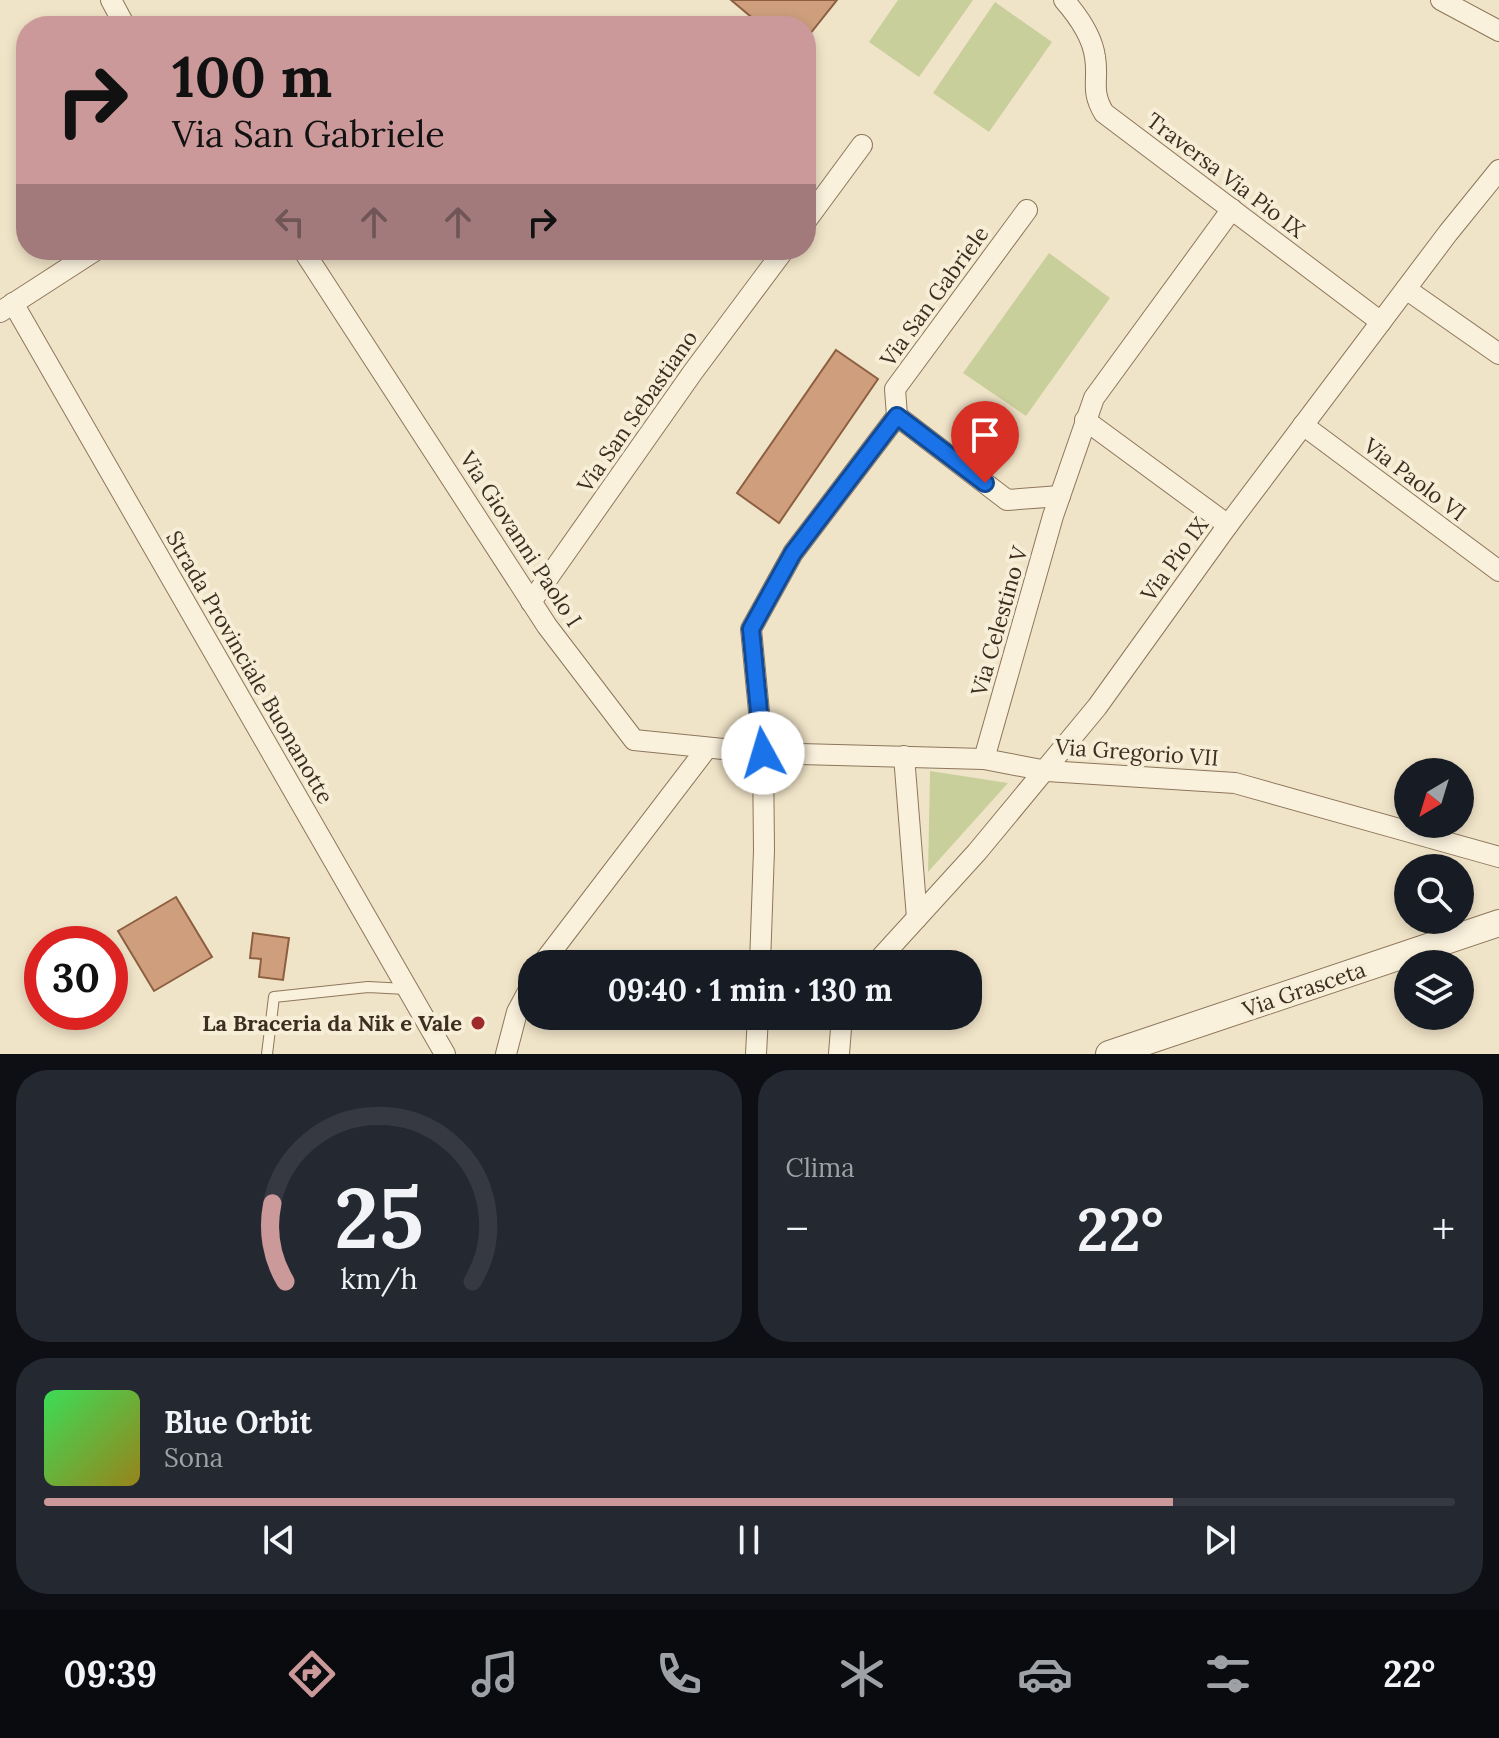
<!DOCTYPE html>
<html lang="it">
<head>
<meta charset="utf-8">
<style>
	body { margin:0; font-family:Lora,serif; background:#242831; color:#f1f3f6; height:100vh; display:flex; flex-direction:column; font-size:30px; white-space:nowrap }
	* { box-sizing:border-box; margin:0 }
	p { font-size:26px; color:#9ea1a6 }
	.icon { flex:none; width:44px; height:44px; fill:none; stroke:currentColor; stroke-width:2; stroke-linecap:round; stroke-linejoin:round }
	.map { position:relative; height:1054px; overflow:hidden }
	.side { display:flex; flex-direction:column; gap:16px; padding:16px; background:#0d0f14; flex:1 }
	.side>* { flex:none }
	.banner { position:absolute; left:16px; top:16px; width:800px; height:244px; border-radius:32px; box-shadow:0 4px 12px #0003; background:#cc999b; color:#111; overflow:hidden }
	.needle { width:52px; rotate:218deg }
	.controls { position:absolute; left:1394px; top:758px; display:grid; gap:16px }
	.controls a { display:grid; place-items:center; width:80px; height:80px; border-radius:50%; background:#171b24; box-shadow:0 4px 12px #0003; font-size:40px }
	.speed { position:absolute; left:24px; top:926px; display:flex; gap:16px; font-size:40px; font-weight:700; text-align:center }
	.speed>* { display:grid; place-content:center; width:104px; height:104px; border-radius:50%; background:#171b24; box-shadow:0 4px 12px #0003; line-height:1 }
	.speed .limit { border:12px solid #d22; background:#fff; color:#111 }
	.pin { position:absolute; display:grid; place-items:center; width:68px; height:68px; color:#fff; margin:-82px -34px; border-radius:50% 50% 50% 0; rotate:-45deg; box-shadow:0 0 8px #0007 }
	.pin .icon { rotate:45deg }
	.me { position:absolute; width:88px; margin:-44px; rotate:354deg; stroke-linejoin:round; filter:drop-shadow(0 0 6px #0008) }
	.turn { display:flex; align-items:center; gap:28px; height:168px; padding:0 24px; font-size:36px }
	.turn .icon { width:104px; height:104px; stroke-width:2.5 }
	.turn b { display:block; font-size:56px; line-height:68px }
	.lanes { display:flex; align-items:center; height:76px; padding:0 24px; background:#0003; justify-content:center; gap:40px; direction:ltr }
	.lanes .off { opacity:.35 }
	.big { font-size:60px; font-weight:700; line-height:1.1 }
	.side .tile { flex:1; display:flex; flex-direction:column; justify-content:center; gap:12px; min-width:0; padding:0 28px; border-radius:32px; background:#242831 }
	.side .dial { align-items:center; gap:0 }
	.dial svg { height:208px; overflow:visible; fill:none; stroke:#363941; stroke-width:7; stroke-linecap:round; text-anchor:middle }
	.dial text { fill:#f1f3f6; stroke:none }
	.song { display:flex; align-items:center; gap:24px }
	.cover { width:96px; height:96px; border-radius:12px; background:linear-gradient(135deg,hsl(130 70% 55%),hsl(50 70% 35%)) }
	.played { height:8px; border-radius:4px; background:linear-gradient(90deg,#cc999b 80%,#363941 80%) }
	.keys { display:flex; justify-content:space-around; direction:ltr }
	.heat { display:flex; justify-content:space-between; align-items:center; font-size:44px; direction:ltr }
	.side .tiles { flex:1; display:grid; gap:16px; grid-template-columns:1fr 1fr }
	.tile:last-child { grid-column:span 2 }
	.trip { position:absolute; left:518px; top:950px; width:464px; height:80px; border-radius:32px; background:#171b24; box-shadow:0 4px 12px #0003; font-weight:700; line-height:80px; text-align:center }
	.tabs { display:flex; height:128px; justify-content:space-around; align-items:center; background:#090b0e; color:#9ea1a6 }
	.tabs .icon { width:56px; height:56px }
	.tabs .selected { color:#cc999b }
	.tabs b { font-size:36px; color:#f1f3f6 }
	.map>svg:first-child { display:block }
	.green { fill:#c9cf9b }
	.building { fill:#cf9f7d; stroke:#8d5f41; stroke-width:2 }
	.lines { fill:none; stroke-linecap:round; stroke-linejoin:round }
	.service-casing { stroke:#8d765c; stroke-width:12 }
	.minor-casing { stroke:#8d765c; stroke-width:22 }
	.tertiary-casing { stroke:#8d765c; stroke-width:28 }
	.service { stroke:#faf1dc; stroke-width:10 }
	.minor { stroke:#faf1dc; stroke-width:20 }
	.tertiary { stroke:#faf1dc; stroke-width:26 }
	.route-casing { stroke:#114b97; stroke-width:20 }
	.route { stroke:#1a73e8; stroke-width:14 }
	.poi-dot { fill:#9e2a2b; stroke:#f7eed8; stroke-width:3 }
	.labels { text-anchor:middle; dominant-baseline:central; stroke-width:8; stroke-linejoin:round; paint-order:stroke }
	.street-label { font-size:22px; fill:#3d2e20; stroke:#f7eed8 }
	.poi-label { font-size:22px; font-weight:bold; fill:#3d2e20; stroke:#f7eed8; text-anchor:end }
</style>
</head>
<body>
<div class="map">
<svg width="1499" height="1054" viewBox="0 0 1499 1054">
	<rect width="100%" height="100%" fill="#f0e4c8"/>
	<g class="green">
		<polygon points="898,0 973,0 919,77 869,42"/>
		<polygon points="995,2 1052,42 989,132 933,93"/>
		<polygon points="1049,253 1110,298 1026,416 963,373"/>
		<polygon points="930,771 1008,783 928,872"/>
	</g>
	<g class="building">
		<polygon points="731,0 837,0 806,39 806,26 762,26"/>
		<polygon points="836,350 878,379 779,523 737,493"/>
		<polygon points="176,897 212,957 154,991 118,931"/>
		<polygon points="253,933 289,938 283,980 259,977 261,959 250,958"/>
	</g>
	<g class="lines">
		<g class="service-casing">
			<polyline id="service" points="267,1054 274,997 368,987 406,989"/>
		</g>
		<g class="minor-casing">
			<g id="minor">
				<polyline points="111,0 125,26"/>
				<path d="M1064,0C1078,16 1092,35 1095,57C1099,80 1090,90 1104,113L1381,322"/>
				<polyline points="1441,0 1499,31"/>
				<polyline points="806,221 862,145"/>
				<polyline points="303,250 547,626 634,740 763,753 984,759 1047,771 1235,783 1499,857"/>
				<polyline points="1406,289 1499,354"/>
				<polyline points="13,303 445,1054"/>
				<polyline points="0,312 96,250"/>
				<polyline points="897,416 1007,500 1060,496"/>
				<polyline points="1085,420 1228,525"/>
				<polyline points="1303,425 1499,571"/>
				<polyline points="531,602 693,372 784,250"/>
				<polyline points="904,756 917,918"/>
				<polyline points="984,759 1053,516 1094,398 1232,209"/>
				<polyline points="542,964 707,748"/>
				<polyline points="760,964 764,850 763,753 751,629 793,553 897,416 895,389 1027,210"/>
				<polyline points="875,964 977,852 1097,707 1228,525 1448,233 1499,170"/>
				<polyline points="506,1054 517,1012 532,984"/>
				<polyline points="756,1054 758,1016"/>
				<polyline points="839,1054 842,1016"/>
			</g>
		</g>
		<g class="tertiary-casing">
			<polyline id="tertiary" points="1109,1054 1499,923"/>
		</g>
		<use href="#service" class="service"/>
		<use href="#minor" class="minor"/>
		<use href="#tertiary" class="tertiary"/>
	</g>
	<g class="lines">
		<g class="route-casing">
			<polyline id="route" points="763,753 751,629 793,553 897,416 985,483"/>
		</g>
		<use href="#route" class="route"/>
	</g>
	<circle class="poi-dot" cx="478" cy="1023" r="8"/>
	<g class="labels">
		<g class="street-label">
			<text transform="translate(1226 175) rotate(37)">Traversa Via Pio IX</text>
			<text transform="translate(934 296) rotate(-54)">Via San Gabriele</text>
			<text transform="translate(637 411) rotate(-55)">Via San Sebastiano</text>
			<text transform="translate(1415 479) rotate(37)">Via Paolo VI</text>
			<text transform="translate(521 539) rotate(57)">Via Giovanni Paolo I</text>
			<text transform="translate(1174 559) rotate(-54)">Via Pio IX</text>
			<text transform="translate(999 621) rotate(-74)">Via Celestino V</text>
			<text transform="translate(250 667) rotate(60)">Strada Provinciale Buonanotte</text>
			<text transform="translate(1137 752) rotate(4)">Via Gregorio VII</text>
			<text transform="translate(1304 989) rotate(-19)">Via Grasceta</text>
		</g>
		<g class="poi-label">
			<text x="462" y="1023">La Braceria da Nik e Vale</text>
		</g>
	</g>
</svg>
<div class="controls">
<a><svg class="needle" viewBox="-14 -14 28 28"><path d="M0-13l5 13h-10z" fill="#e53935"/><path d="M0 13l5-13h-10z" fill="#9ea1a6"/></svg></a>
<a><svg class="icon" aria-label="search" viewBox="0 0 24 24"><circle cx="10" cy="10" r="6"/><path d="M15 15l6 6"/></svg></a>
<a><svg class="icon" aria-label="layers" viewBox="0 0 24 24"><path d="M12 4l9 5-9 5-9-5zM3 14l9 5 9-5"/></svg></a>
</div>
<div class="speed"><div class="limit">30</div></div>
<div class="pin" style="left:985px;top:483px;background:#d93025"><svg class="icon" aria-label="arrive" viewBox="0 0 24 24"><path d="M6 21V4h12l-3 4 3 4H6"/></svg></div>
<svg class="me" style="left:763px;top:753px" viewBox="-20 -20 40 40"><circle r="19" fill="#fff"/><path d="M0-13L10 11 0 6-10 11z" fill="#1a73e8"/></svg>
<div class="trip">09:40 · 1 min · 130 m</div>
<div class="banner">
<div class="turn"><svg class="icon" aria-label="right" viewBox="0 0 24 24"><path d="M7 20v-9h11M14 6l5 5-5 5"/></svg><div><b>100 m</b>Via San Gabriele</div></div>
<div class="lanes"><svg class="icon off" aria-label="left" viewBox="0 0 24 24"><path d="M17 20v-9H6M10 6l-5 5 5 5"/></svg><svg class="icon off" aria-label="ahead" viewBox="0 0 24 24"><path d="M12 20V5M6 11l6-6 6 6"/></svg><svg class="icon off" aria-label="ahead" viewBox="0 0 24 24"><path d="M12 20V5M6 11l6-6 6 6"/></svg><svg class="icon" aria-label="right" viewBox="0 0 24 24"><path d="M7 20v-9h11M14 6l5 5-5 5"/></svg></div>
</div>
</div>
<section class="side">
<div class="tiles">
<div class="tile dial"><svg viewBox="0 0 100 80">
<path d="M14 69A42 42 0 1 1 86 69"/>
<path d="M14 69A42 42 0 0 1 9 39" stroke="#cc999b"/>
<text x="50" y="56" font-size="32" font-weight="700">25</text>
<text x="50" y="72" font-size="11">km/h</text>
</svg></div>
<div class="tile"><p>Clima</p>
<div class="heat"><a>−</a><b class="big">22°</b><a>+</a></div>
</div>
<div class="tile">
<div class="song"><i class="cover"></i><div><b>Blue Orbit</b><p>Sona</p></div></div>
<div class="played"></div>
<div class="keys"><svg class="icon" aria-label="previous" viewBox="0 0 24 24"><path d="M18 5L8 12l10 7zM5 5v14"/></svg><svg class="icon" aria-label="pause" viewBox="0 0 24 24"><path d="M8 5v14M16 5v14"/></svg><svg class="icon" aria-label="next" viewBox="0 0 24 24"><path d="M6 5l10 7-10 7zM19 5v14"/></svg></div>
</div>
</div>
</section>
<nav class="tabs">
<b>09:39</b>
<svg class="icon selected" aria-label="directions" viewBox="0 0 24 24"><path d="M12 3l9 9-9 9-9-9zM9 14v-3h6M13 9l2 2-2 2"/></svg>
<svg class="icon" aria-label="music" viewBox="0 0 24 24"><path d="M9 18V5l10-2v13"/><circle cx="6" cy="18" r="3"/><circle cx="16" cy="16" r="3"/></svg>
<svg class="icon" aria-label="phone" viewBox="0 0 24 24"><path d="M5 4h4l2 5-3 2q2 4 5 5l2-3 5 2v4C11 20 4 13 5 4z"/></svg>
<svg class="icon" aria-label="climate" viewBox="0 0 24 24"><path d="M12 3v18M4 7l16 10M4 17L20 7"/></svg>
<svg class="icon" aria-label="car" viewBox="0 0 24 24"><path d="M5 17H2v-5l4-1 3-4h7l3 4 3 1v5h-3M9 17h6M6 11h13"/><circle cx="7" cy="17" r="2"/><circle cx="17" cy="17" r="2"/></svg>
<svg class="icon" aria-label="filters" viewBox="0 0 24 24"><path d="M4 7h16M4 17h16"/><circle cx="9" cy="7" r="2"/><circle cx="15" cy="17" r="2"/></svg>
<b>22°</b>
</nav>
</body>
</html>
